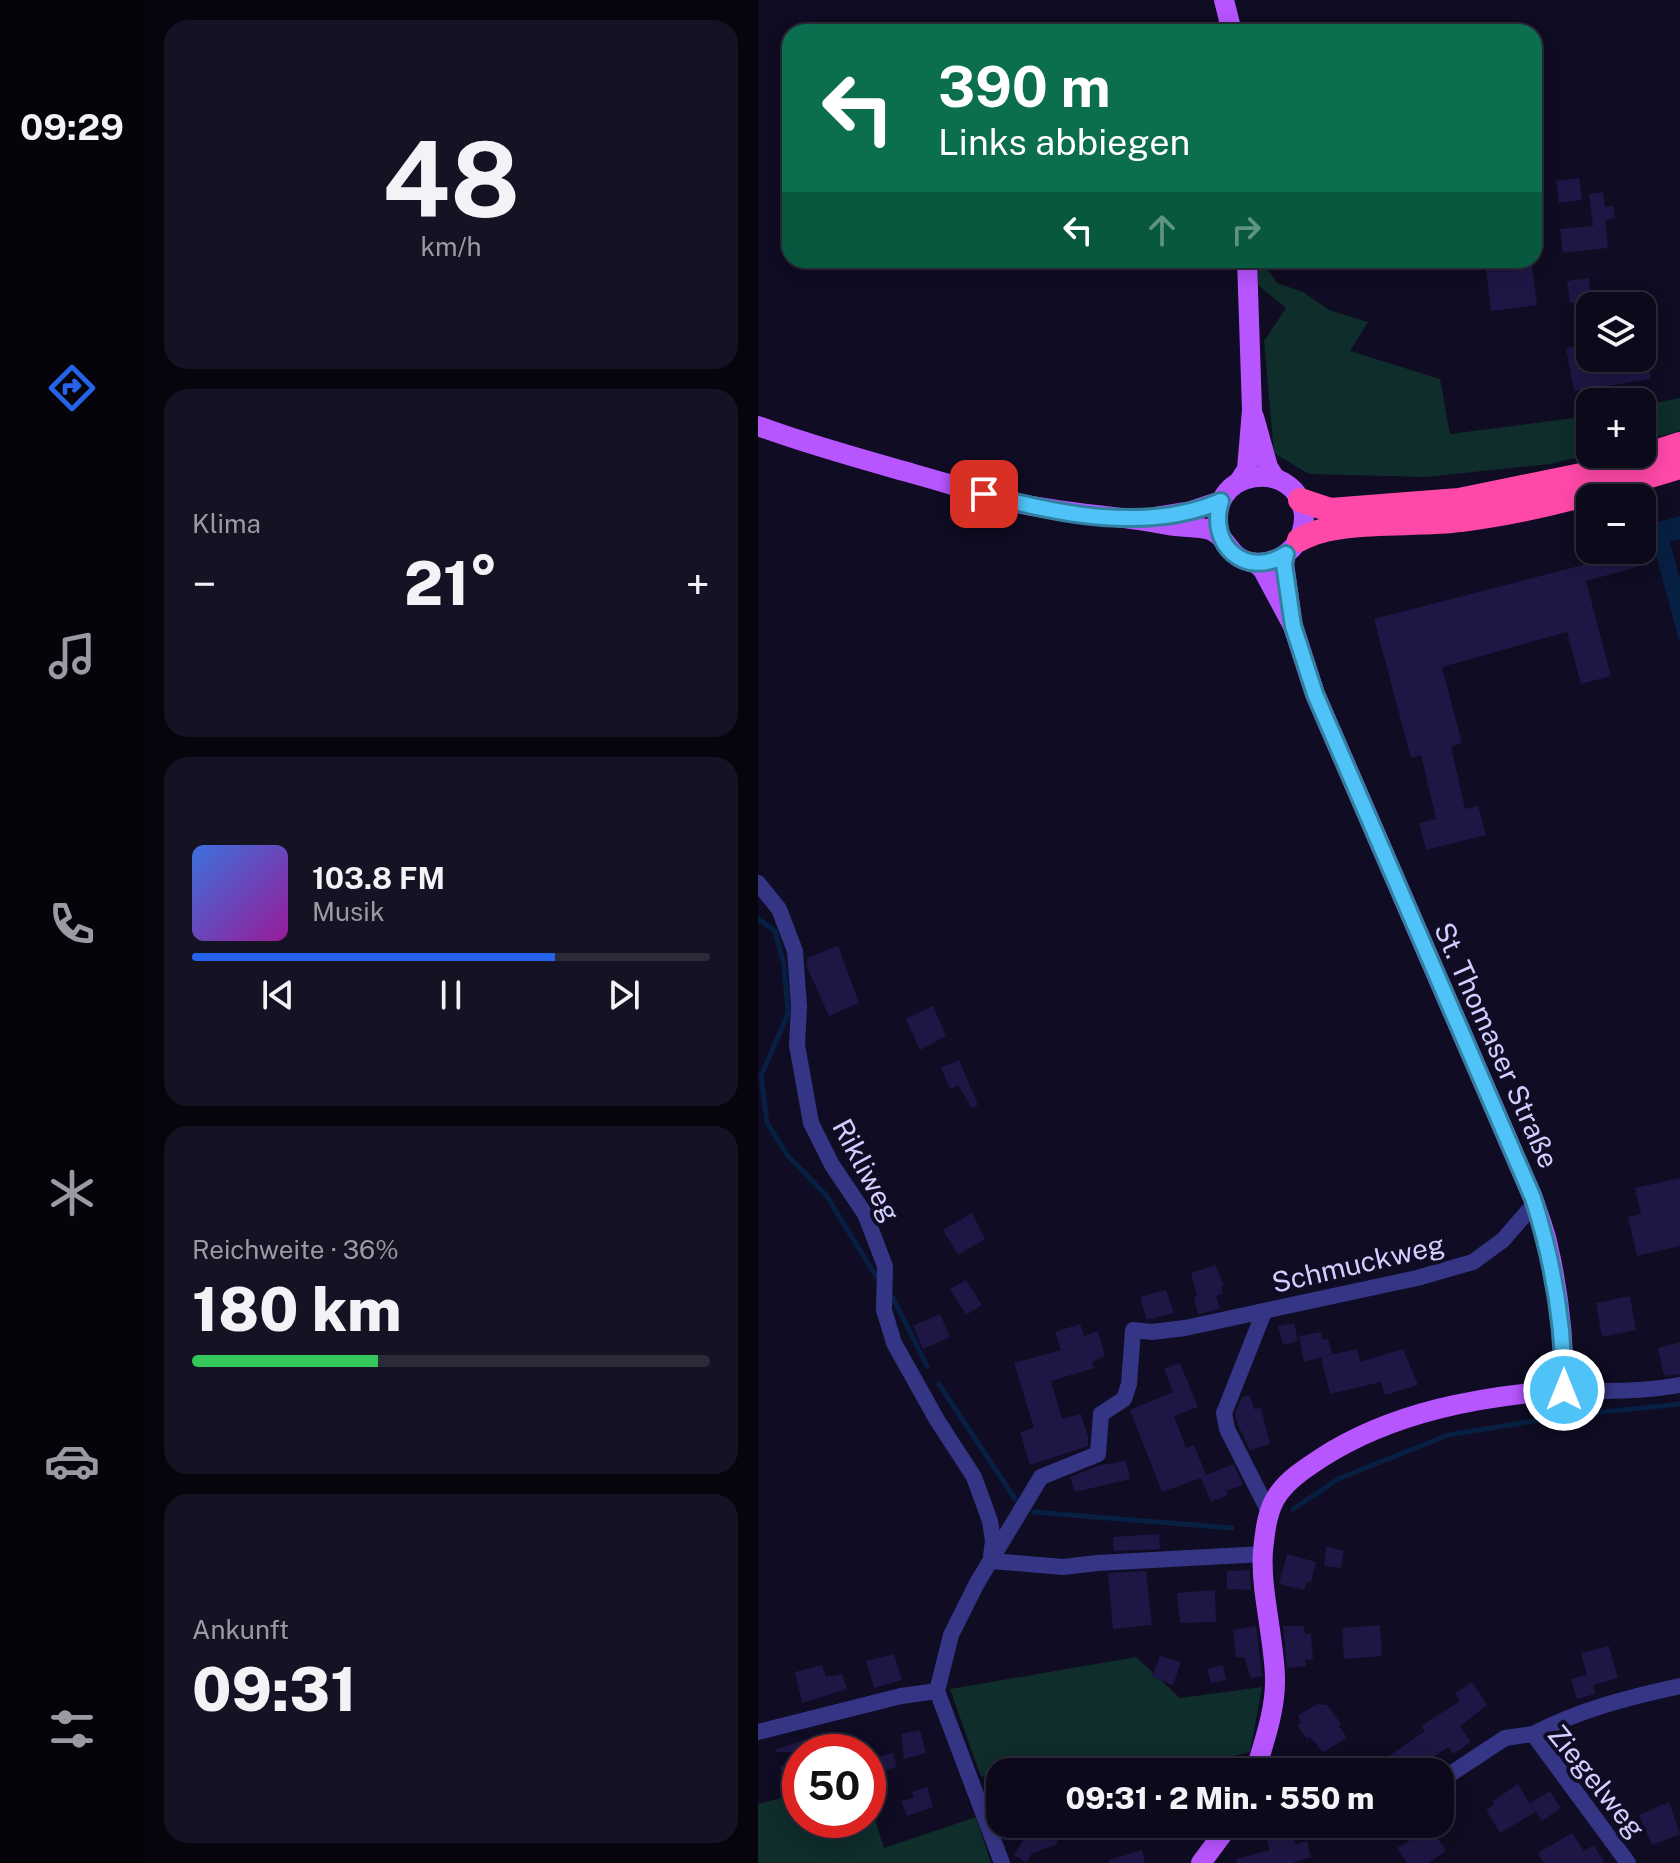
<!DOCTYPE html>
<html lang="de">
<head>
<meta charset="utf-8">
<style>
	body { margin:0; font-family:"Public Sans",sans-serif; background:#141223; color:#f1f3f6; height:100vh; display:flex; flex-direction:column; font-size:30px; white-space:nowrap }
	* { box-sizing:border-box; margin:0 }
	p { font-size:26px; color:#9a9aa2 }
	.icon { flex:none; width:44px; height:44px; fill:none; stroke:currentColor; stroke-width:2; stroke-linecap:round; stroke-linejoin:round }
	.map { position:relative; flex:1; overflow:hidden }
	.details { display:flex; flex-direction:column; gap:20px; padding:20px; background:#06050e; width:614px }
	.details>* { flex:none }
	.top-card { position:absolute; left:24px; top:24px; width:760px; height:244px; border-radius:24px; box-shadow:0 4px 20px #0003,0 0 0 2px #2b2a39; background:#0b6e4f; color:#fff; overflow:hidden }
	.fabs { position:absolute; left:818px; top:292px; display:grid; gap:16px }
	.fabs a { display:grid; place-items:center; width:80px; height:80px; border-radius:16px; background:#0b091a; box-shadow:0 4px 20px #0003,0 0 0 2px #2b2a39; font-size:40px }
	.speed { position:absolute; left:24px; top:1734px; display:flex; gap:16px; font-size:40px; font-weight:700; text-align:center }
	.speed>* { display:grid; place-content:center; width:104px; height:104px; border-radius:50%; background:#0b091a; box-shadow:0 4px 20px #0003,0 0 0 2px #2b2a39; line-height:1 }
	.speed .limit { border:12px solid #d22; background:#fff; color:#111 }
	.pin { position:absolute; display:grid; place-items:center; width:68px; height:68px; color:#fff; margin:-34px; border-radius:16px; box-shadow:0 4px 12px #0006 }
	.me { position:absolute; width:88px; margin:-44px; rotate:0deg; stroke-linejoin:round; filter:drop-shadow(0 0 6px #0008) }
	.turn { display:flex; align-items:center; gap:28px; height:168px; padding:0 24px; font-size:36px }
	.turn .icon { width:104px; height:104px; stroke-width:2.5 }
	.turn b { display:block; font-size:56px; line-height:68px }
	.lanes { display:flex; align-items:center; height:76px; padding:0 24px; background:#0003; justify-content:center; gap:40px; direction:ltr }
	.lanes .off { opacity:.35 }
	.big { font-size:60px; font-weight:800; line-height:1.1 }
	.details .widget { flex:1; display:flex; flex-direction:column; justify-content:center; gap:12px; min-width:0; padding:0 28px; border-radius:24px; background:#141223 }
	.details .dial { align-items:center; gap:0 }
	.dial b { font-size:104px; line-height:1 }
	.song { display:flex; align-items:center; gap:24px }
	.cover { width:96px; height:96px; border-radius:12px; background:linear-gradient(135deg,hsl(220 70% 55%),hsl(300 70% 35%)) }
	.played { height:8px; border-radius:4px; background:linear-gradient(90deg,#2563eb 70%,#2b2a39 70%) }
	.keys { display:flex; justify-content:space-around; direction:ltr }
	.heat { display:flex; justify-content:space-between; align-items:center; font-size:44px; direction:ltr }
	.charge { height:12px; border-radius:6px; background:linear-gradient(90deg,#34c759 36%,#2b2a39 0) }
	.trip { position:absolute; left:228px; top:1758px; width:468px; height:80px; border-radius:24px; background:#0b091a; box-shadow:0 4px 20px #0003,0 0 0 2px #2b2a39; font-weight:800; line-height:80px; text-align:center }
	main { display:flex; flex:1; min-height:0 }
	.menu { display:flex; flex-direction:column; width:144px; justify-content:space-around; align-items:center; background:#04040a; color:#9a9aa2 }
	.menu .icon { width:56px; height:56px }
	.menu .selected { color:#2563eb }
	.menu b { font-size:36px; color:#f1f3f6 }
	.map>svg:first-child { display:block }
	.green { fill:#0f2d2b }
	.water { fill:#071f42 }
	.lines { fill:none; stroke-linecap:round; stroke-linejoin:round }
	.stream { stroke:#071f42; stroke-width:5 }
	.building { fill:#1e1745 }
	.minor { stroke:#353585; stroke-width:16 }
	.major { stroke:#b755ff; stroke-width:20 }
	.highway { stroke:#ff49a9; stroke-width:24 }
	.route-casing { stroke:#337fa1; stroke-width:20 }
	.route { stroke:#4fc3f7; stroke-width:14 }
	.labels { text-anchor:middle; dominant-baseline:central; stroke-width:8; stroke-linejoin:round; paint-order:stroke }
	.street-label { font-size:28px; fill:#d2ceff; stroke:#0f0c23 }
</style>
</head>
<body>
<main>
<nav class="menu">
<b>09:29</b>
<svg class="icon selected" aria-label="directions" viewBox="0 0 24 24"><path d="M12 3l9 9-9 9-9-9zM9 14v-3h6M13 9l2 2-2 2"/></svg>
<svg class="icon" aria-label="music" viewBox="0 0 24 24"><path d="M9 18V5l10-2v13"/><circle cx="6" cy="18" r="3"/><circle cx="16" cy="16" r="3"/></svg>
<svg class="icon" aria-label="phone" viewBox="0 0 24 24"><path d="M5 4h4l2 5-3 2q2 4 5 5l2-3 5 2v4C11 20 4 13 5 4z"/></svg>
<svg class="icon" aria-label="climate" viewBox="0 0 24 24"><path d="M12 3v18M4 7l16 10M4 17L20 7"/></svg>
<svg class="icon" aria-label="car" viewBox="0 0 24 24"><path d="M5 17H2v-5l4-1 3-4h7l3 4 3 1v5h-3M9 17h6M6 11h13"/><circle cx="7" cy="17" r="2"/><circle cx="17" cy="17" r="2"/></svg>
<svg class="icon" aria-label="filters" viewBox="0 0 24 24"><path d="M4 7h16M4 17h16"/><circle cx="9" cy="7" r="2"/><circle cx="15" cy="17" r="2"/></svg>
</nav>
<section class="details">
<div class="widget dial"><b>48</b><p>km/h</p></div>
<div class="widget"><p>Klima</p>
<div class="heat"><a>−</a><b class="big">21°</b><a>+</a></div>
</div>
<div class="widget">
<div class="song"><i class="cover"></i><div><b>103.8 FM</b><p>Musik</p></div></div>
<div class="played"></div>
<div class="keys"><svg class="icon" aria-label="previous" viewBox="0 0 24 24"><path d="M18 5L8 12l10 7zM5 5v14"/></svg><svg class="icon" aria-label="pause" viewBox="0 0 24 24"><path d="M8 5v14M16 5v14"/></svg><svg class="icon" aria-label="next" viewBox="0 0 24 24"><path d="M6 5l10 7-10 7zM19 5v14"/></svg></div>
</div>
<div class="widget"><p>Reichweite · 36%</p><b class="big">180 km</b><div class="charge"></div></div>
<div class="widget"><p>Ankunft</p><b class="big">09:31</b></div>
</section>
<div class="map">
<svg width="922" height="1863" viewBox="0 0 922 1863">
	<rect width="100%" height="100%" fill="#0f0c23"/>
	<g class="green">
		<polygon points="500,260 509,260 508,267 519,283 545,292 571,310 610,322 592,351 682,379 692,434 832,416 833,454 792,464 667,477 551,474 516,453 506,341 528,308 500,285"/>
		<polygon points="922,398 922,431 884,441 884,405"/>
		<polygon points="378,1657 422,1698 504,1687 492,1752 411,1772 310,1772 301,1762 223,1777 192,1689"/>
		<polygon points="42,1793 42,1820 110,1820 110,1798 126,1848 218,1817 233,1863 0,1863 0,1804"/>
	</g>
	<polygon class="water" points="922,516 922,539 912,542 922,579 922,644 890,525"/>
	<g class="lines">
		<g class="stream">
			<polyline points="0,919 17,931 26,965 30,1014 3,1076 9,1123 30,1156 68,1195 118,1276"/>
			<polyline points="135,1298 169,1366"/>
			<polyline points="181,1384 257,1499"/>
			<polyline points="535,1509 582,1478 690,1435 806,1416 922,1404"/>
			<polyline points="276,1512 474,1528"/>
		</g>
	</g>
	<g class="building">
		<polygon points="821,178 824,200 801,203 798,181"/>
		<polygon points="845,192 847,207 855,206 857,218 847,220 850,248 805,253 802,229 835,226 831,194"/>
		<polygon points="727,260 773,260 779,305 733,311"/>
		<polygon points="831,278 834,301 812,303 809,281"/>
		<polygon points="832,344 832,358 890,358 893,379 816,391 808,348"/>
		<polygon points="875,552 879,567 828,581 853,676 823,684 809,632 684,667 704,743 693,747 707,809 720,806 728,835 668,850 661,823 678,819 663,755 653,758 616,619"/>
		<polygon points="80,946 101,1003 71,1016 49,967 49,958"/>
		<polygon points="175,1006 188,1036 162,1050 148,1019"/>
		<polygon points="201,1060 220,1105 214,1108 200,1085 192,1089 183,1067"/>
		<polygon points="922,1178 922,1246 879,1256 870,1217 883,1214 877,1188"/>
		<polygon points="214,1213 227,1239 200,1255 185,1230"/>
		<polygon points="457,1265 466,1285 463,1286 465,1293 458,1296 462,1309 440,1314 436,1297 439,1296 433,1273"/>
		<polygon points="208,1280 224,1305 208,1315 192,1289"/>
		<polygon points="408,1290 416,1313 389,1320 382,1297"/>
		<polygon points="872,1296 878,1330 844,1337 838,1303"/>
		<polygon points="182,1314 192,1337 165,1349 155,1326"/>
		<polygon points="536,1323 540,1341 525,1345 520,1326"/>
		<polygon points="322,1324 326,1336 340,1331 347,1356 334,1362 336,1368 293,1381 304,1419 323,1414 330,1437 330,1446 272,1465 262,1432 276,1428 256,1363 303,1350 297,1332"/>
		<polygon points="563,1332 565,1340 570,1339 574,1354 546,1362 541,1336"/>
		<polygon points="922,1342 922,1374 906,1376 900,1348"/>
		<polygon points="599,1349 602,1362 645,1349 660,1385 627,1395 623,1382 572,1394 563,1357"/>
		<polygon points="422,1363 440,1407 416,1416 428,1448 436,1445 448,1475 475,1464 485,1485 468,1491 470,1495 453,1502 443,1478 404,1492 372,1410 415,1392 406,1369"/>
		<polygon points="492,1395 496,1409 503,1408 512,1444 492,1450 480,1425 477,1414 484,1397"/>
		<polygon points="368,1461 372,1479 317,1492 312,1477 339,1466"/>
		<polygon points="401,1534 402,1549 356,1551 355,1537"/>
		<polygon points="568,1546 586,1551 583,1568 566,1566"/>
		<polygon points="529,1554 558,1562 553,1582 549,1582 546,1590 521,1584"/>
		<polygon points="492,1570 493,1590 469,1589 469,1571"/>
		<polygon points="388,1571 394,1625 355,1629 350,1573"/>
		<polygon points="457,1590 458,1622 422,1623 419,1593"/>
		<polygon points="622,1625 624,1656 586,1659 584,1628"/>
		<polygon points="498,1626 504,1676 493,1678 486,1657 478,1657 475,1630"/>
		<polygon points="525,1626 546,1626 547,1634 553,1634 555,1659 547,1660 548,1666 529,1668"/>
		<polygon points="851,1646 860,1678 835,1685 837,1694 819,1699 813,1679 829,1675 823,1653"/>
		<polygon points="136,1654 144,1680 116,1688 108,1661"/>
		<polygon points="402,1656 423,1662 415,1685 394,1677"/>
		<polygon points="64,1665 68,1677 84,1674 89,1689 44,1703 37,1672"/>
		<polygon points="465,1665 468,1680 453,1683 449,1669"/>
		<polygon points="714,1682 729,1705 702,1726 713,1742 695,1754 690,1747 660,1767 663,1772 608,1772 667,1731 663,1726 702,1701 697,1693"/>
		<polygon points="559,1704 569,1705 583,1724 581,1726 589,1738 565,1752 552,1737 549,1739 539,1725 543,1722 540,1716"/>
		<polygon points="162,1730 168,1753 146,1759 143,1734"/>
		<polygon points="60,1735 67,1752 17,1752 17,1750"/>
		<polygon points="135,1753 139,1767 120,1772 116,1758"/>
		<polygon points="42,1762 42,1792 30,1796 22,1766"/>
		<polygon points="760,1784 777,1812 742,1833 728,1810 736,1804 735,1801"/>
		<polygon points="169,1787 175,1807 149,1816 143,1801 156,1798 154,1792"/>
		<polygon points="792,1791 803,1808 784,1821 772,1803"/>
		<polygon points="911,1802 922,1834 894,1845 881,1815"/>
		<polygon points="296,1824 300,1844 274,1853 269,1863 256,1855 275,1825"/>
		<polygon points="673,1827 688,1851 670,1863 649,1863 639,1848"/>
		<polygon points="814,1833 826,1851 836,1845 846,1863 786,1863 780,1853"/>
		<polygon points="534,1834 537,1844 549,1841 553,1857 533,1863 479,1863 478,1859 512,1850 509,1841"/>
		<polygon points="384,1850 387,1863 352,1863 351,1860"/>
	</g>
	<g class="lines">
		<g class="minor">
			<polyline points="0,883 21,909 37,951 41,1006 39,1045 53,1123 74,1165 107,1214 127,1266 126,1310 136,1343 179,1420 216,1477 232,1521 235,1541 233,1556"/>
			<polyline points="506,1312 466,1413 469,1429 511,1512"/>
			<path d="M806,1390C845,1392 883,1392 922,1385"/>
			<polyline points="233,1561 305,1567 339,1563 505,1554"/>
			<polyline points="0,1732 143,1696 179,1691"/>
			<path d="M775,1734C821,1710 871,1697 922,1686"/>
			<polyline points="682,1781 747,1738 775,1734 870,1863"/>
			<polyline points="244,1863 179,1691 193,1635 219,1583 283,1477 340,1454 343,1414 366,1399 371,1384 375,1330 394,1332 427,1328 659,1278 715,1262 745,1240 777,1203"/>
		</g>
		<g class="major">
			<polyline points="466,0 474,32"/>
			<polyline points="496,417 510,467 517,478"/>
			<path d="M0,426C51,445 103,459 156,474C189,483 222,494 255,502C306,514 359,515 410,525C424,528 440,526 452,530C472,537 469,561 500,563C514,563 528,556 537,545C543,537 546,527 546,517C543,456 443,466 462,536"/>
			<polyline points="482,480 489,469 494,410 489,260"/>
			<polyline points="396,517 433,511 463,501"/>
			<polyline points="528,554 526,564 533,614"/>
			<path d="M497,1772C506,1742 518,1709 517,1677C516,1638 502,1588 505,1551C507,1531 509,1509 521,1493C532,1478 548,1468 563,1458C634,1412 722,1396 806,1390C806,1342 801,1293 790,1246C787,1230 780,1214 775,1198L557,694L535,626L505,570L498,563"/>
			<polyline points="443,1863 472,1824"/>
		</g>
		<g class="highway">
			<polyline points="542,500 572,510 701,500 833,473 922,444"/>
			<path d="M541,540C580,517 656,527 703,520C778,511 850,489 922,467"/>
		</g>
	</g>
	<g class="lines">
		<g class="route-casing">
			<path id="route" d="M226,494C299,514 390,533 463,501C449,544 487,580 528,554L526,564L535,626L557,694L775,1198C795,1261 806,1324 806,1390"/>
		</g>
		<use href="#route" class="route"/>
	</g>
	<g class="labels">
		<g class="street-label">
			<text transform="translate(739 1045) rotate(66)">St. Thomaser Straße</text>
			<text transform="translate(109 1170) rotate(62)">Rikliweg</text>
			<text transform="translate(600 1263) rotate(-13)">Schmuckweg</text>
			<text transform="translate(839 1781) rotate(51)">Ziegelweg</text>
		</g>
	</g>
</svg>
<div class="fabs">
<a><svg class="icon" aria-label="layers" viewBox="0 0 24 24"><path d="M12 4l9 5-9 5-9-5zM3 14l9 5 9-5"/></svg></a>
<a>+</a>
<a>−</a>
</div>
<div class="speed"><div class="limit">50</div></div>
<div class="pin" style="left:226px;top:494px;background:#d93025"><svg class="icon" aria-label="arrive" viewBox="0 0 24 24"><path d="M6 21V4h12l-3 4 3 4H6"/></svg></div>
<svg class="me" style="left:806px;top:1390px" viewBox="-20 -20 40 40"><circle r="17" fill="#4fc3f7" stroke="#fff" stroke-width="3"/><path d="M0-11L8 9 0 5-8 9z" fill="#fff"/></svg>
<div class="trip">09:31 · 2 Min. · 550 m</div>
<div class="top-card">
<div class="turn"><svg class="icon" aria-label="left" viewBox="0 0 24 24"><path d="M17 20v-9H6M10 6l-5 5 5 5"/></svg><div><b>390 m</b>Links abbiegen</div></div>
<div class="lanes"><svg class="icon" aria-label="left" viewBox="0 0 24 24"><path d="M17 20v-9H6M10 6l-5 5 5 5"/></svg><svg class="icon off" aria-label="ahead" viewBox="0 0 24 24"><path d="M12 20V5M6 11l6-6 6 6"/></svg><svg class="icon off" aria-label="right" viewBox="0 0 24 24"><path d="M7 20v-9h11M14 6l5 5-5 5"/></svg></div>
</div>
</div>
</main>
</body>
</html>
